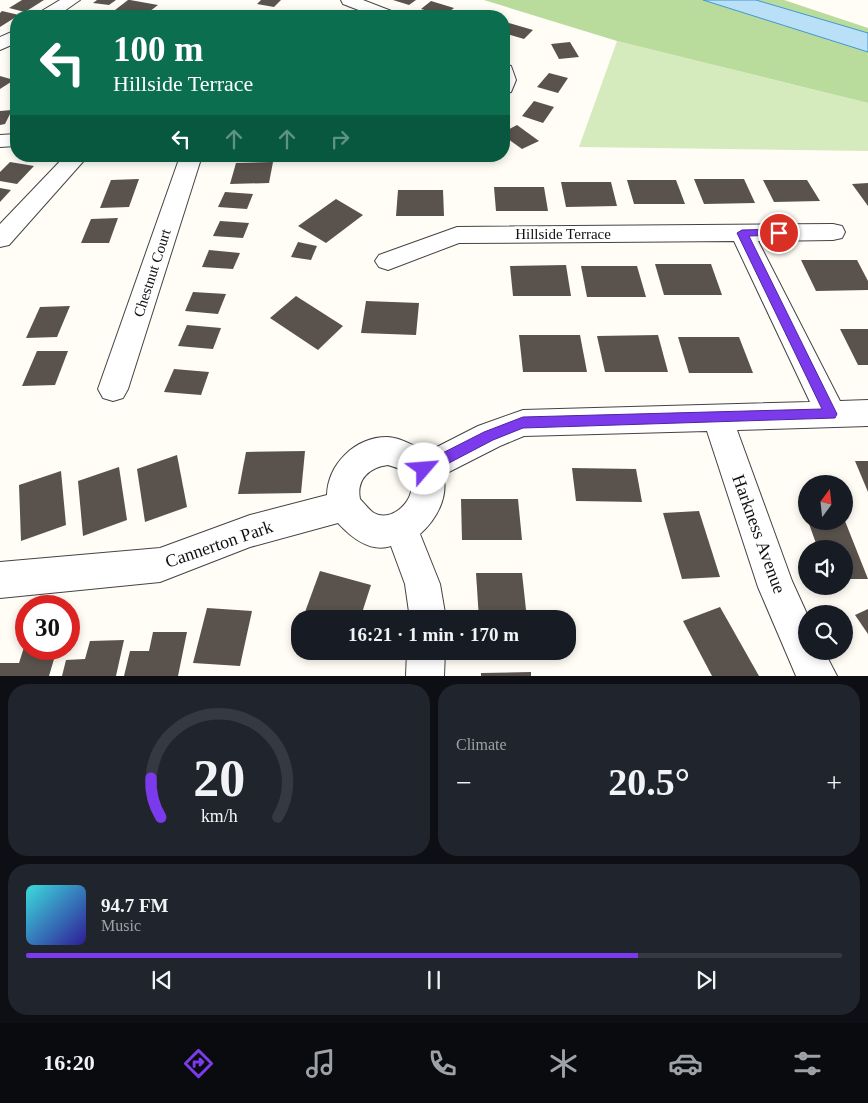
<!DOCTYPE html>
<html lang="en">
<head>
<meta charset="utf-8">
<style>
	body { margin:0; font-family:Georgia,serif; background:#20242c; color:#f1f3f6; height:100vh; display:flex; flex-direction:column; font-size:19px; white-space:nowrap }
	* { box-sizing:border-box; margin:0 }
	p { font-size:16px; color:#9ea1a6 }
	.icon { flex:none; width:28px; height:28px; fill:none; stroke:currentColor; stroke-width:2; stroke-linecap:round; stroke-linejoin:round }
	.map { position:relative; height:676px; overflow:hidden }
	.drawer { display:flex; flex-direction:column; gap:8px; padding:8px; background:#0d0f14; flex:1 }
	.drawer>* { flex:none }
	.hud { position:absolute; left:10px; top:10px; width:500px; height:152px; border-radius:20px; box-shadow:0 2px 8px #0003; background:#0b6e4f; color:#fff; overflow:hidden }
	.needle { width:32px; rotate:15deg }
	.fabs { position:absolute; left:798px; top:475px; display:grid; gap:10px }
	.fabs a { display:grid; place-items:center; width:55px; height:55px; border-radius:50%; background:#171b24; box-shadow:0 2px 8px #0003; font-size:25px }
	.speed { position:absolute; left:15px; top:595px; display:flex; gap:10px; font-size:25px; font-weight:700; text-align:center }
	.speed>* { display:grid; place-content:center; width:65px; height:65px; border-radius:50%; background:#171b24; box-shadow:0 2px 8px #0003; line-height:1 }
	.speed .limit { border:8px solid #d22; background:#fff; color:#111 }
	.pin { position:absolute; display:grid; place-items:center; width:42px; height:42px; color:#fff; margin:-21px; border:2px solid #fff; border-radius:50%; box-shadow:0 1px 5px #0007 }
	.me { position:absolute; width:55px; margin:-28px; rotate:63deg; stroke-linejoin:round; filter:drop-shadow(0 0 4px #0008) }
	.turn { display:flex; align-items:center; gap:18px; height:105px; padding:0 20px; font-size:22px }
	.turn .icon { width:65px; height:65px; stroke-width:2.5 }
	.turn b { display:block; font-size:35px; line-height:42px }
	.lanes { display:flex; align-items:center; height:48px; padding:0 20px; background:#0003; justify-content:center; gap:25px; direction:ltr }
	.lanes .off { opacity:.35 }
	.big { font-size:38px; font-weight:600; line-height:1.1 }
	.drawer .widget { flex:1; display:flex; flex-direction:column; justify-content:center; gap:8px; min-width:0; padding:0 18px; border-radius:20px; background:#20242c }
	.drawer .dial { align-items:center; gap:0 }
	.dial svg { height:130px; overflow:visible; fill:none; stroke:#363941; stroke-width:7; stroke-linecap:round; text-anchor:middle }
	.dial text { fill:#f1f3f6; stroke:none }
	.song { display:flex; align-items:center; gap:15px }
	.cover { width:60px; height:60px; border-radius:8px; background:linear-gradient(135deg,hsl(180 70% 55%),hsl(250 70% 35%)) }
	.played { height:5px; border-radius:2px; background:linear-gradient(90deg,#7c3aed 75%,#363941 75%) }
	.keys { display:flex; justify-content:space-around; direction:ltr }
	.heat { display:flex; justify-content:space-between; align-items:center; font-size:28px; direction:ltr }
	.drawer .tiles { flex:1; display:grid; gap:8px; grid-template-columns:1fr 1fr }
	.widget:last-child { grid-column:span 2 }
	.trip { position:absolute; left:291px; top:610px; width:285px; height:50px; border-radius:20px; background:#171b24; box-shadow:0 2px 8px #0003; font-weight:600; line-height:50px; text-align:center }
	.tabs { display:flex; height:80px; justify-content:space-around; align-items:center; background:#090b0e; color:#9ea1a6 }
	.tabs .icon { width:35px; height:35px }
	.tabs .selected { color:#7c3aed }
	.tabs b { font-size:22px; color:#f1f3f6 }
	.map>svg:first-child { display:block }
	.green { fill:#d5ebbd }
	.forest { fill:#b9dc9c }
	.water { fill:#b9e0f7; stroke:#3f96cf }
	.building { fill:#5a524d }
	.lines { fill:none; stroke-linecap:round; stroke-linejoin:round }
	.minor-casing { stroke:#444; stroke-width:2 }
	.minor { fill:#fff; fill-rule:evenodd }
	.route { fill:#7c3aed; stroke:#51269a }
	.labels { text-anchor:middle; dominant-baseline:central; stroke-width:5; stroke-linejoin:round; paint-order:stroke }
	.street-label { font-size:15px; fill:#111; stroke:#fff }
	.near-street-label { font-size:18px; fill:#111; stroke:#fff }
</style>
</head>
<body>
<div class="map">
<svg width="868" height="676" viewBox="0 0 868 676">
	<rect width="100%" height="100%" fill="#fffdf5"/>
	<polygon class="green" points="617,41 868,103 868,151 579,147"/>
	<g class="forest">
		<polygon points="484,0 703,0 868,52 868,103 617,41"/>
		<polygon points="756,0 784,0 868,28 868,33"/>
	</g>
	<polygon class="water" points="703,0 756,0 868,33 868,52"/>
	<g class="building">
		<polygon points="22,0 44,0 25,12 9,8"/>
		<polygon points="97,0 116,0 109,5 93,3"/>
		<polygon points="128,0 130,0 158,5 145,15 115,10"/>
		<polygon points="261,0 281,0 274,7 257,4"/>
		<polygon points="393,0 416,0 409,5"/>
		<polygon points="431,1 454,8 444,16 421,9"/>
		<polygon points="158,10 187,15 187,16 150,16"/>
		<polygon points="2,11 19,15 0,27 0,13"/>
		<polygon points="509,23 533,30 524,39 504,33 504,28"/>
		<polygon points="570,42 579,57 559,59 551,44"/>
		<polygon points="549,73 568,78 558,93 537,87"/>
		<polygon points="0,76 14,80 0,89"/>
		<polygon points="534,101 554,107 543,123 522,116"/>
		<polygon points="12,110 5,124 0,125 0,111"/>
		<polygon points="517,125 539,141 522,149 504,136 504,132"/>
		<polygon points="10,162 34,166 17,184 0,181 0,172"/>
		<polygon points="273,162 269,183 230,184 236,163"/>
		<polygon points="139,179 129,207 100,208 111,180"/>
		<polygon points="694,179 744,179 755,203 704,204"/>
		<polygon points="627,180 676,180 685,204 634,204"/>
		<polygon points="763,180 807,180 820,201 774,202"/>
		<polygon points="561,182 611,182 617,206 566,207"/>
		<polygon points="868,183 868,206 852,184"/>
		<polygon points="494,187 544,187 548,211 496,211"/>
		<polygon points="0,188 11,190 0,202"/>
		<polygon points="398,190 443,190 444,216 396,216"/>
		<polygon points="225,192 253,194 247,209 218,207"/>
		<polygon points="336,199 363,215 326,243 298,226"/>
		<polygon points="118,218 109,243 81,243 91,219"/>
		<polygon points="220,221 249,223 243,238 213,236"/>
		<polygon points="298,242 317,246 311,260 291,257"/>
		<polygon points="209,250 240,253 233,269 202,267"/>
		<polygon points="801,260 857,260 868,281 868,290 816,291"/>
		<polygon points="655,264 711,264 722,295 664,295"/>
		<polygon points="566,265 571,296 513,296 510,266"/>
		<polygon points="581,266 637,266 646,297 587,297"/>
		<polygon points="193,292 226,294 218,314 185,311"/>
		<polygon points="296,296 343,326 318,350 270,318"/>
		<polygon points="366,301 419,303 416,335 361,333"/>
		<polygon points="70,306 57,337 26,338 40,307"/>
		<polygon points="187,325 221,328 213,349 178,346"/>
		<polygon points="840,329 868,329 868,365 858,365"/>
		<polygon points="519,335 580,335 587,372 523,372"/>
		<polygon points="658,335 668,372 605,372 597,336"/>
		<polygon points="678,337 739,337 753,373 689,373"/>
		<polygon points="37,351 68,351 55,385 22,386"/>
		<polygon points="174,369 209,372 201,395 164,392"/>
		<polygon points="305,451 301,493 238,494 246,452"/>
		<polygon points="177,455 187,507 145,522 137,469"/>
		<polygon points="855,461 868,461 868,492"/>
		<polygon points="119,467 127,520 83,536 78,481"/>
		<polygon points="572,468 636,469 642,502 576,501"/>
		<polygon points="61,471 66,525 21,541 19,485"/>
		<polygon points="461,499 518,499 522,540 462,540"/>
		<polygon points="699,511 720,577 682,579 663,513"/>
		<polygon points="808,521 845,521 868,579 844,579 844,549 818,549"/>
		<polygon points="320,571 371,585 360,619 329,619 305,612"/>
		<polygon points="476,573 522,573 527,619 479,619"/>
		<polygon points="720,607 759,676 712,676 683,621"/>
		<polygon points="207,608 252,611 240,666 193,663"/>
		<polygon points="868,609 868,634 855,615"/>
		<polygon points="153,632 187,632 178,676 124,676 130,651 149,651"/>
		<polygon points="124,640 116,676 62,676 66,660 85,659 90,641"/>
		<polygon points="26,641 26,649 57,649 49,676 0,676 0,663 19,663"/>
		<polygon points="531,672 531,676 481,676 481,673"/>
	</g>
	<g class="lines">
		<g class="minor-casing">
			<g id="minor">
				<polygon points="60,0 80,0 57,16 38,16 40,12"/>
				<polygon points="341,0 363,0 394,12 397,16 374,16 343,4"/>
				<polygon points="16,30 16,43 0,50 0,37"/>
				<polygon points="504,64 511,66 516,80 511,92 504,94"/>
				<polygon points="16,134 16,146 0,147 0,135"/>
				<polygon points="65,156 88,156 9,245 0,247 0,224"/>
				<polygon points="176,156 198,156 200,162 128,389 123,398 113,401 103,398 98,389 178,162"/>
				<path d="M833,224L842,226L845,232L842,238L833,240L758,241L840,401L868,400V426L737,430L792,581L807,614L806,651H824L837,676H796L758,587L707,431L524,436L500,446L443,475C449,497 436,520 420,534L440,584L446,619H410L405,584L391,546C370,553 351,537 338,523L250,547L160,582L0,598V562L160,548L250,515L327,495C328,464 355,437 387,437C400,437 416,447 427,452L478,426L523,410L810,402L734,241L459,243L388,270L379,267L375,261L379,255L457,227ZM388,465C394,467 402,469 406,473C424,491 395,525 374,513C369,510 364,503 360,499C356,479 370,467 388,465Z"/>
				<polygon points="407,651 445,651 444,676 406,676"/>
			</g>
		</g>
		<use href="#minor" class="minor"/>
	</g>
	<polygon class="route" points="779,229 784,233 782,235 749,236 837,414 835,418 523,428 493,440 428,474 424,475 419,474 417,469 419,465 484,432 523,417 822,409 737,233 742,230"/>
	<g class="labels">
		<g class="street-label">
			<text x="563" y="234">Hillside Terrace</text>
			<text transform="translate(152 273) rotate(-72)">Chestnut Court</text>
		</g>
		<g class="near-street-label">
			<text transform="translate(759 534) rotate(70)">Harkness Avenue</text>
			<text transform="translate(219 544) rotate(-19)">Cannerton Park</text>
		</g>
	</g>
</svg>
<div class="fabs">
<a><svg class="needle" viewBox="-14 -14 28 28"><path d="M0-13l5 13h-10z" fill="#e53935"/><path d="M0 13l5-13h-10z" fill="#9ea1a6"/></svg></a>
<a><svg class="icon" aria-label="sound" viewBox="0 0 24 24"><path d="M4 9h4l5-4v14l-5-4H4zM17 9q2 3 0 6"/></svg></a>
<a><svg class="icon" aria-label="search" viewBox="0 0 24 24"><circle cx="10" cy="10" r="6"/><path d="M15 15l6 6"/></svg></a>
</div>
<div class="speed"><div class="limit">30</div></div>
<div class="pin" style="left:779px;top:233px;background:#d93025"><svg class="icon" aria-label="arrive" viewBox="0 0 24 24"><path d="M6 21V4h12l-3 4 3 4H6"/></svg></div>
<svg class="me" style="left:424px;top:469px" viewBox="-20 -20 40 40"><circle r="19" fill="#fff"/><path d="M0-13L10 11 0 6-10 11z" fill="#7c3aed"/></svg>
<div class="trip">16:21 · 1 min · 170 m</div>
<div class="hud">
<div class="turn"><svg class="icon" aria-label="left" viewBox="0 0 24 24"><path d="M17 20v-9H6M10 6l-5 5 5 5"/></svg><div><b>100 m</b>Hillside Terrace</div></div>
<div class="lanes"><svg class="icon" aria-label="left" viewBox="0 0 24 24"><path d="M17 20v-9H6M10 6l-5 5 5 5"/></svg><svg class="icon off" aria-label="ahead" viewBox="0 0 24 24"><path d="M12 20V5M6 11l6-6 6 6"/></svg><svg class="icon off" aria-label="ahead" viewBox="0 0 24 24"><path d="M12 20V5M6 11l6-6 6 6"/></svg><svg class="icon off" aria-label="right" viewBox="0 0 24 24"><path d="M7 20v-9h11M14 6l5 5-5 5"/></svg></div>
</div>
</div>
<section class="drawer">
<div class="tiles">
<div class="widget dial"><svg viewBox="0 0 100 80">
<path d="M14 69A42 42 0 1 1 86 69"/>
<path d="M14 69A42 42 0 0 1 8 45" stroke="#7c3aed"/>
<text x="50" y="56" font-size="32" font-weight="700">20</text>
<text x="50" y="72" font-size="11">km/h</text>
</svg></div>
<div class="widget"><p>Climate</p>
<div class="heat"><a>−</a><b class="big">20.5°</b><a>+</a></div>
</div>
<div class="widget">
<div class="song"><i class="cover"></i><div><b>94.7 FM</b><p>Music</p></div></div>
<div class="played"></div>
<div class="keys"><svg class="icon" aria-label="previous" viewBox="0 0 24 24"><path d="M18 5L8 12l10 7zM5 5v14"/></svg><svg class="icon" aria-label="pause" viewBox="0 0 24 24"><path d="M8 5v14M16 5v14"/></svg><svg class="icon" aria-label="next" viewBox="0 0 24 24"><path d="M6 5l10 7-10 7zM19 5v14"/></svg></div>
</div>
</div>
</section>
<nav class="tabs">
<b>16:20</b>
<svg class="icon selected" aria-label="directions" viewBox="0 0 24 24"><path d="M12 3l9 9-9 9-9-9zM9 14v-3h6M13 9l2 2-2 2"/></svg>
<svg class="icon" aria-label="music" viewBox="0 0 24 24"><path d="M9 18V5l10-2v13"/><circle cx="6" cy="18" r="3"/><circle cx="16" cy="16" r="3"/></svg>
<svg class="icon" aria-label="phone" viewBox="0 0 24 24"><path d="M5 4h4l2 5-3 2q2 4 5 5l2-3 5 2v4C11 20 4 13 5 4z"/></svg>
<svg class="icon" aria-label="climate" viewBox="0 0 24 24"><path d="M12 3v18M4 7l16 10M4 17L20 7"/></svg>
<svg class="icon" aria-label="car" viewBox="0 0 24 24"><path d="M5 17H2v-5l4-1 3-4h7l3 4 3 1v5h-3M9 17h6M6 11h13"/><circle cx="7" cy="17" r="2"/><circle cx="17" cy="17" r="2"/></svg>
<svg class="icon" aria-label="filters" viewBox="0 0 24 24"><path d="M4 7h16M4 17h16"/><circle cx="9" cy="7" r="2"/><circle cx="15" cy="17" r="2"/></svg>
</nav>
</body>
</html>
